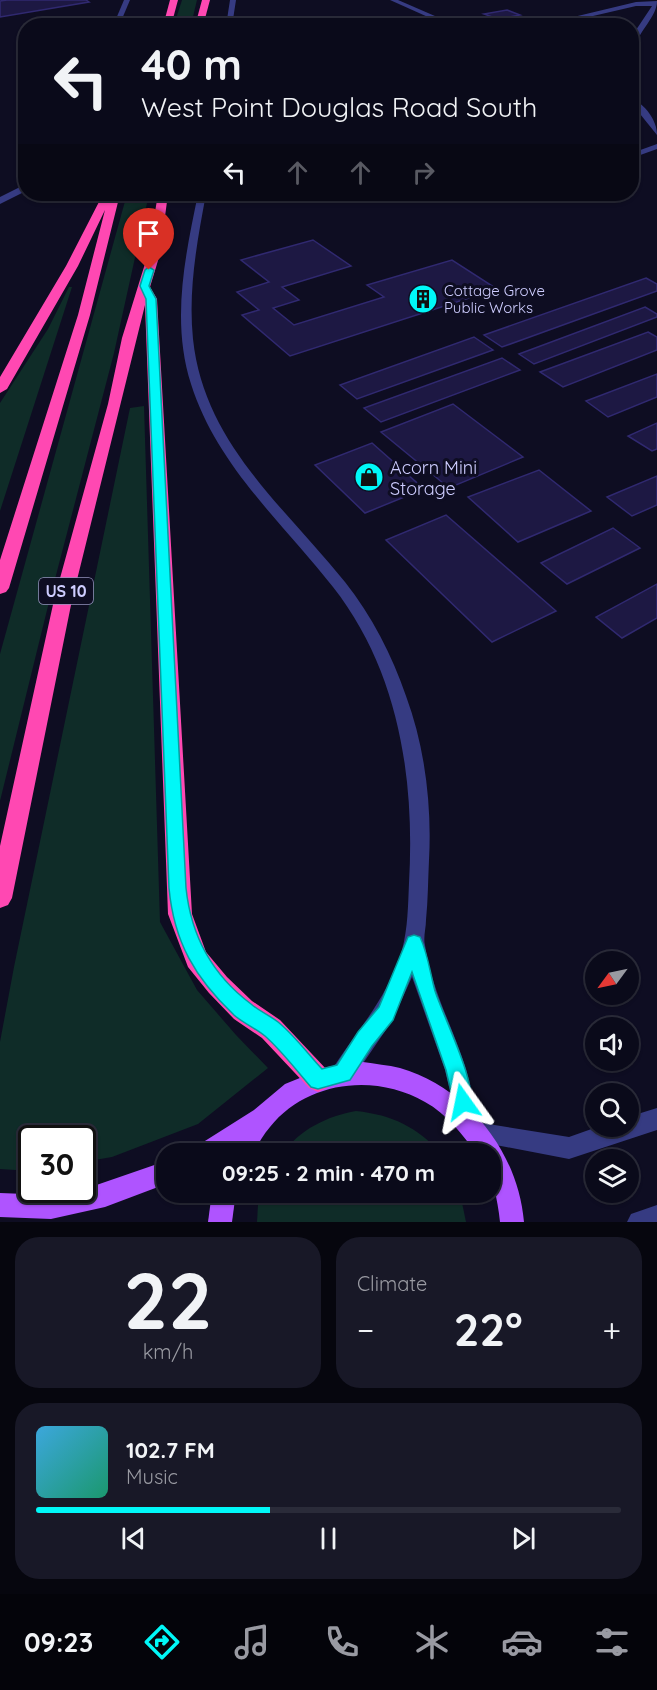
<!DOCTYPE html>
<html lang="en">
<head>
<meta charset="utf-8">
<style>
	body { margin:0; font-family:Quicksand,sans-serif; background:#181827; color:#f1f3f6; height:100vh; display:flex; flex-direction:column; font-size:22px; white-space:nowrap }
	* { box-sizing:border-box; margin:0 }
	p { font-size:20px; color:#999aa2 }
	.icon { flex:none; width:33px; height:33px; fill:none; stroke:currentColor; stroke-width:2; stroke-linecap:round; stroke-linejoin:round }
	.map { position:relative; height:1222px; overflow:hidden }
	.panel { display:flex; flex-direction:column; gap:15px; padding:15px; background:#06060e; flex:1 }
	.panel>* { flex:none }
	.hud { position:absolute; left:18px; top:18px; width:621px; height:183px; border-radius:24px; box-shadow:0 2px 4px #0004,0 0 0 2px #2a2b39; background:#0a0a1a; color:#f1f3f6; overflow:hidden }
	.needle { width:39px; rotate:237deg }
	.controls { position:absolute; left:585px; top:951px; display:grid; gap:12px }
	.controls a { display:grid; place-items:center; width:54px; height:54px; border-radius:50%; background:#0a0a1a; box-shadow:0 2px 4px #0004,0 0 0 2px #2a2b39; font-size:30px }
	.speed { position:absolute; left:18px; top:1125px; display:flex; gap:12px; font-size:30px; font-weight:700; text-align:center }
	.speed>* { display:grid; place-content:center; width:78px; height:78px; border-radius:50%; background:#0a0a1a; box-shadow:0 2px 4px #0004,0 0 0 2px #2a2b39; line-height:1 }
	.speed .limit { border:3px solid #111; border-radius:9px; background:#fff; color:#111 }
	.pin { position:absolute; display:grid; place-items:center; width:51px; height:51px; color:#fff; margin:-62px -26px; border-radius:50% 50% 50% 0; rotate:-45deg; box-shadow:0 0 6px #0007 }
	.pin .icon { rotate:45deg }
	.me { position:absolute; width:66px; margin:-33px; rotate:348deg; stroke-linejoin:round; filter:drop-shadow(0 0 4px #0008) }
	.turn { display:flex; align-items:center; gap:21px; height:126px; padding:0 24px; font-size:27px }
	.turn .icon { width:78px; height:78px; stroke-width:2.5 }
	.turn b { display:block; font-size:42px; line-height:51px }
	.lanes { display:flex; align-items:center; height:57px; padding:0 24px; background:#0003; justify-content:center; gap:30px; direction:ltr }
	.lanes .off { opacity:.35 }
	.big { font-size:45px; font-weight:800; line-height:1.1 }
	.panel .tile { flex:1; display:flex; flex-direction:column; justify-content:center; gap:9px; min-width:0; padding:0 21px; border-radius:24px; background:#181827 }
	.panel .dial { align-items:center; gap:0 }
	.dial b { font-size:78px; line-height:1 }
	.song { display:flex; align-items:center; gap:18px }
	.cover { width:72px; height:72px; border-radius:9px; background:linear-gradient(135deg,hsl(200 70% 55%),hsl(160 70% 35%)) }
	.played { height:6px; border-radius:3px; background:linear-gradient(90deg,#00f8f8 40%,#2a2b39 40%) }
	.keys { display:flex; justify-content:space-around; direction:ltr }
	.heat { display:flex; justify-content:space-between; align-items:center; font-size:33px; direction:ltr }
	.panel .tiles { flex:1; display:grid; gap:15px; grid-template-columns:1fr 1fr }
	.tile:last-child { grid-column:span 2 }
	.trip { position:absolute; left:156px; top:1143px; width:345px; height:60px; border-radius:24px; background:#0a0a1a; box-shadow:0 2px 4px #0004,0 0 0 2px #2a2b39; font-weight:800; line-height:60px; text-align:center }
	.dock { display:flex; height:96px; justify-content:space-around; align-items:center; background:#04040a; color:#999aa2 }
	.dock .icon { width:42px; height:42px }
	.dock .active { color:#00f8f8 }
	.dock b { font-size:27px; color:#f1f3f6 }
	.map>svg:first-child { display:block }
	.green { fill:#0f2c28 }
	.building { fill:#1d1843; stroke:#302970; stroke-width:1.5 }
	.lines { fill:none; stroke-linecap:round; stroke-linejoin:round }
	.minor { fill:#363b82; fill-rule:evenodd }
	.major { fill:#af54ff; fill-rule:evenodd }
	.highway { fill:#ff48b2; fill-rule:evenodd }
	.route { fill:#00f8f8; stroke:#00a1a1; stroke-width:1.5 }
	.labels { text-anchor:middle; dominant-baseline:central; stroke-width:6; stroke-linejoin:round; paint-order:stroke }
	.far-poi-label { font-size:15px; fill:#cecdff; stroke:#0e0d22; text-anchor:start }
	.shield { fill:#0e0d22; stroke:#9493bd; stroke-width:1.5 }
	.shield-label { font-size:16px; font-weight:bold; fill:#cecdff }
	.poi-label { font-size:18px; fill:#cecdff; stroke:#0e0d22; text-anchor:start }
</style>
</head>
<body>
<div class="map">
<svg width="657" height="1222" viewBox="0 0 657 1222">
	<rect width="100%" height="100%" fill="#0e0d22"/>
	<g class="green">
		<polygon points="182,0 197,0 191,25 174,25"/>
		<polygon points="127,194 149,194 114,353 49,602 0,801 0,654"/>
		<polygon points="69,287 72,287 0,511 0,403 48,329"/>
		<polygon points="144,406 160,922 197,990 236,1035 268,1068 198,1124 112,1157 83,1162 82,1138 32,1138 31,1171 0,1169 0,1042 14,967 130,408"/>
		<path d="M356,1111C393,1115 416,1127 441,1153H283C300,1129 328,1116 356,1111Z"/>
		<polygon points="262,1193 460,1193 466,1222 257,1222 258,1205"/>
	</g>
	<g class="building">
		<polygon points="7,0 86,0 89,2 0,17 0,1"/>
		<polygon points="507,10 520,15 498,19 484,14"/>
		<polygon points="313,240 351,266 282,287 299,300 273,308 294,325 384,297 367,285 452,260 497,289 290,356 242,315 259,310 237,292 269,282 241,260"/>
		<polygon points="646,278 657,284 657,291 502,347 484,335"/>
		<polygon points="645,307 657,314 657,317 534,364 519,354"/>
		<polygon points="648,332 657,337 657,350 563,387 540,372"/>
		<polygon points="474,337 493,350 357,399 340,385"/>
		<polygon points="502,358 520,370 381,422 364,408"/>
		<polygon points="657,374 657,397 608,417 586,401"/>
		<polygon points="453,404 523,457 449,488 381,432"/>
		<polygon points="657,423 657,449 652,451 628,436"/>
		<polygon points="372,443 424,489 365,513 315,465"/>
		<polygon points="539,470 591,511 518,542 468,497"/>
		<polygon points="657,476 657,505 632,516 607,497"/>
		<polygon points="446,515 556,611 492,642 386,540"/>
		<polygon points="613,528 640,548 567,584 541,563"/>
		<polygon points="657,584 657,618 622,638 596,617"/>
	</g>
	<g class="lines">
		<g class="minor">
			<polygon points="124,0 130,0 119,26 113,26"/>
			<polygon points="230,0 236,0 232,26 226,26"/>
			<polygon points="390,0 398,0 458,26 448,26"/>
			<path d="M657,1C657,17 639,30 635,47L632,49V36L652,6H636L550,26H536L636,2Z"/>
			<path d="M632,98C645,105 657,120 657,135L632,104Z"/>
			<polygon points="657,144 657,149 632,158 632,153"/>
			<polygon points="26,184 26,191 0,204 0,197"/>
			<path d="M198,194H206C197,242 188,290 193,339C204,443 284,506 345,582C372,616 392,655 406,696C425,747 432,806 429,860C428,880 428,900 426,920C426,928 423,938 425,945C431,989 453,1027 466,1069C471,1085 474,1102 477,1118L476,1122L569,1137L600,1126H628V1117L657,1108V1130L569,1159L470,1140L467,1132L468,1128L458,1126L445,1070L412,977L392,1021L351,1081L343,1084L335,1081L332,1073L335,1065C362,1024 387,998 402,950C408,928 408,905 409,883C415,779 399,671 333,587C282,522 217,466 191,384C171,321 185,257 198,194Z"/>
			<polygon points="657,1205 657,1222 627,1222 631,1214"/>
		</g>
		<g class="major">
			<path d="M363,1062C375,1064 388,1065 400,1068C468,1088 518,1152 524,1222H500C498,1198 490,1177 490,1154H477C462,1134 447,1114 425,1102C375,1073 307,1081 270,1127C263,1135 258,1145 252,1154H194L197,1146L254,1110L285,1084L327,1067Z"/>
			<polygon points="166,1161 166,1184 105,1207 51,1219 0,1217 0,1193 51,1195 82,1190"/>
			<polygon points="212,1192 236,1192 232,1222 208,1222"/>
		</g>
		<g class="highway">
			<polygon points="170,0 178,0 171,26 163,26"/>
			<polygon points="202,0 210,0 203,26 195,26"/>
			<polygon points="110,194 120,194 90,315 9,588 6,592 0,594 0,560 78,315 105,210 78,266 7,389 0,393 0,377 66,266 101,198"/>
			<polygon points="158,194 168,194 160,254 150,287 157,299 192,914 206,952 227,977 252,1001 280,1020 327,1070 331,1079 327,1088 318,1092 309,1088 262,1038 234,1019 209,993 188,967 168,914 145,305 72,600 12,898 8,905 0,908 0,846 54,600 108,404 122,338 148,254"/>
		</g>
	</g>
	<path class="route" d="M149,267L154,270L149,286L156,299L186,888C191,936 211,974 251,1004C259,1011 269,1015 278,1022C294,1035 308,1054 322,1069L337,1065L358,1032L379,1007L408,937L414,935L420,937C428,954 430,973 435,991C443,1016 479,1087 470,1109L463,1112L455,1109L446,1070L412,972L393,1020L372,1046L350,1080L318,1089L311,1087C296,1070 282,1051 265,1036C255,1028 243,1023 234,1015C195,978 174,942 169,888L146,299L140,286L145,270Z"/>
	<defs>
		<g id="building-disc" transform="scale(1.5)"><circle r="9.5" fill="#00f8f8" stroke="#0e0d22"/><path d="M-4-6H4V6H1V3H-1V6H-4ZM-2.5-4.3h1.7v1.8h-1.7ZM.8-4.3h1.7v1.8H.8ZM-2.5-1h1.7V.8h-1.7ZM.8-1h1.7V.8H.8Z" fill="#111"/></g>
		<g id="shop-disc" transform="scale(1.5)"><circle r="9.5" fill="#00f8f8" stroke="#0e0d22"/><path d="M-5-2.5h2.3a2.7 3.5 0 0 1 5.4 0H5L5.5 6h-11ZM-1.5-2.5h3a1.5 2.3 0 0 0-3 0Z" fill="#111"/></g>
	</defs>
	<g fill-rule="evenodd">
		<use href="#building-disc" x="423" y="299"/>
		<use href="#shop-disc" x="369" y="477"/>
	</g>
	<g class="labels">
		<g class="far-poi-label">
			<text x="444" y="290">Cottage Grove<tspan x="444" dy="17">Public Works</tspan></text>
		</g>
		<rect class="shield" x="39" y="578" width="54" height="26" rx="4.5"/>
		<g class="shield-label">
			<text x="66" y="591">US 10</text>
		</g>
		<g class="poi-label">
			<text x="390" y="467">Acorn Mini<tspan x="390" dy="21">Storage</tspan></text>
		</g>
	</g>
</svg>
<div class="controls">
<a><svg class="needle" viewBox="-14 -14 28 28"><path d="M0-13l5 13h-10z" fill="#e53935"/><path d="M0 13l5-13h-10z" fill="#999aa2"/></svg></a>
<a><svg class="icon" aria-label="sound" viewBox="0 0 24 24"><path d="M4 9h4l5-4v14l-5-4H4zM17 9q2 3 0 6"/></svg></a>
<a><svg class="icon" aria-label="search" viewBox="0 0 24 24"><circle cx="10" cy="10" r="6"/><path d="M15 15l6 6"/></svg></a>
<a><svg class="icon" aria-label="layers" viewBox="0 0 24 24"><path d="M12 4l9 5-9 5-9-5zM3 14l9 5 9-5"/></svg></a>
</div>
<div class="speed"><div class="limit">30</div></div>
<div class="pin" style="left:149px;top:270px;background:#d93025"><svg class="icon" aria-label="arrive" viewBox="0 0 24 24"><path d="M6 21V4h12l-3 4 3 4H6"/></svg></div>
<svg class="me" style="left:463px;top:1102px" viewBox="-20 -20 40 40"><path d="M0-17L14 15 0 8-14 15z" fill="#00f8f8" stroke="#fff" stroke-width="4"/></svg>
<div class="trip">09:25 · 2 min · 470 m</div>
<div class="hud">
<div class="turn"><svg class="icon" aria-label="left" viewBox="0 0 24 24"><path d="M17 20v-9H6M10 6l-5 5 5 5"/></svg><div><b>40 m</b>West Point Douglas Road South</div></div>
<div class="lanes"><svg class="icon" aria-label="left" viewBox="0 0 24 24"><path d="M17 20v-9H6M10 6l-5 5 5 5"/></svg><svg class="icon off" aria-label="ahead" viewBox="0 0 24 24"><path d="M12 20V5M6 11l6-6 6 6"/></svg><svg class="icon off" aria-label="ahead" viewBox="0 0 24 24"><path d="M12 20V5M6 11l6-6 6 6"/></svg><svg class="icon off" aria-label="right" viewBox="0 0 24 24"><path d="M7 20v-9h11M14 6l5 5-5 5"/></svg></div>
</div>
</div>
<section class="panel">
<div class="tiles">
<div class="tile dial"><b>22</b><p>km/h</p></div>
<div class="tile"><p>Climate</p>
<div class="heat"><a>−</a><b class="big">22°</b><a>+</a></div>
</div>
<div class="tile">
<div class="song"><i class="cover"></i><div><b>102.7 FM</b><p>Music</p></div></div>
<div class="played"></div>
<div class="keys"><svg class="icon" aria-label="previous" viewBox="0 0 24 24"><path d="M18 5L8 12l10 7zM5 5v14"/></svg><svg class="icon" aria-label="pause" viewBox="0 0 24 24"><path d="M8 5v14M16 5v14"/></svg><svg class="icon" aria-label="next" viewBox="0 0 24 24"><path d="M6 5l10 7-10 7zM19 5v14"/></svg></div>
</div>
</div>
</section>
<nav class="dock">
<b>09:23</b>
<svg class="icon active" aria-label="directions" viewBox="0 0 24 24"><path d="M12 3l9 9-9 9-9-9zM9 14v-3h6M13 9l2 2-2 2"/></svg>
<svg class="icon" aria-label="music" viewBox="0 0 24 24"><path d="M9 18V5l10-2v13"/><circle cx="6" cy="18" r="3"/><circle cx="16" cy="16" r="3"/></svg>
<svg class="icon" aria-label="phone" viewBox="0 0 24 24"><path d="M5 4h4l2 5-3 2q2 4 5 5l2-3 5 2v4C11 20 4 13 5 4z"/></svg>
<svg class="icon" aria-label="climate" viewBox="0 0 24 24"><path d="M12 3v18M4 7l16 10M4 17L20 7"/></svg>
<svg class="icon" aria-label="car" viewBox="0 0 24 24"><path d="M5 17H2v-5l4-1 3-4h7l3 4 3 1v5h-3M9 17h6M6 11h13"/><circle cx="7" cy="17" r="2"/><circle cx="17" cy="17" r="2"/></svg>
<svg class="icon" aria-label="filters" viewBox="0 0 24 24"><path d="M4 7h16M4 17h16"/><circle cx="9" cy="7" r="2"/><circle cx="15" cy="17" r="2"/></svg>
</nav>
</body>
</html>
